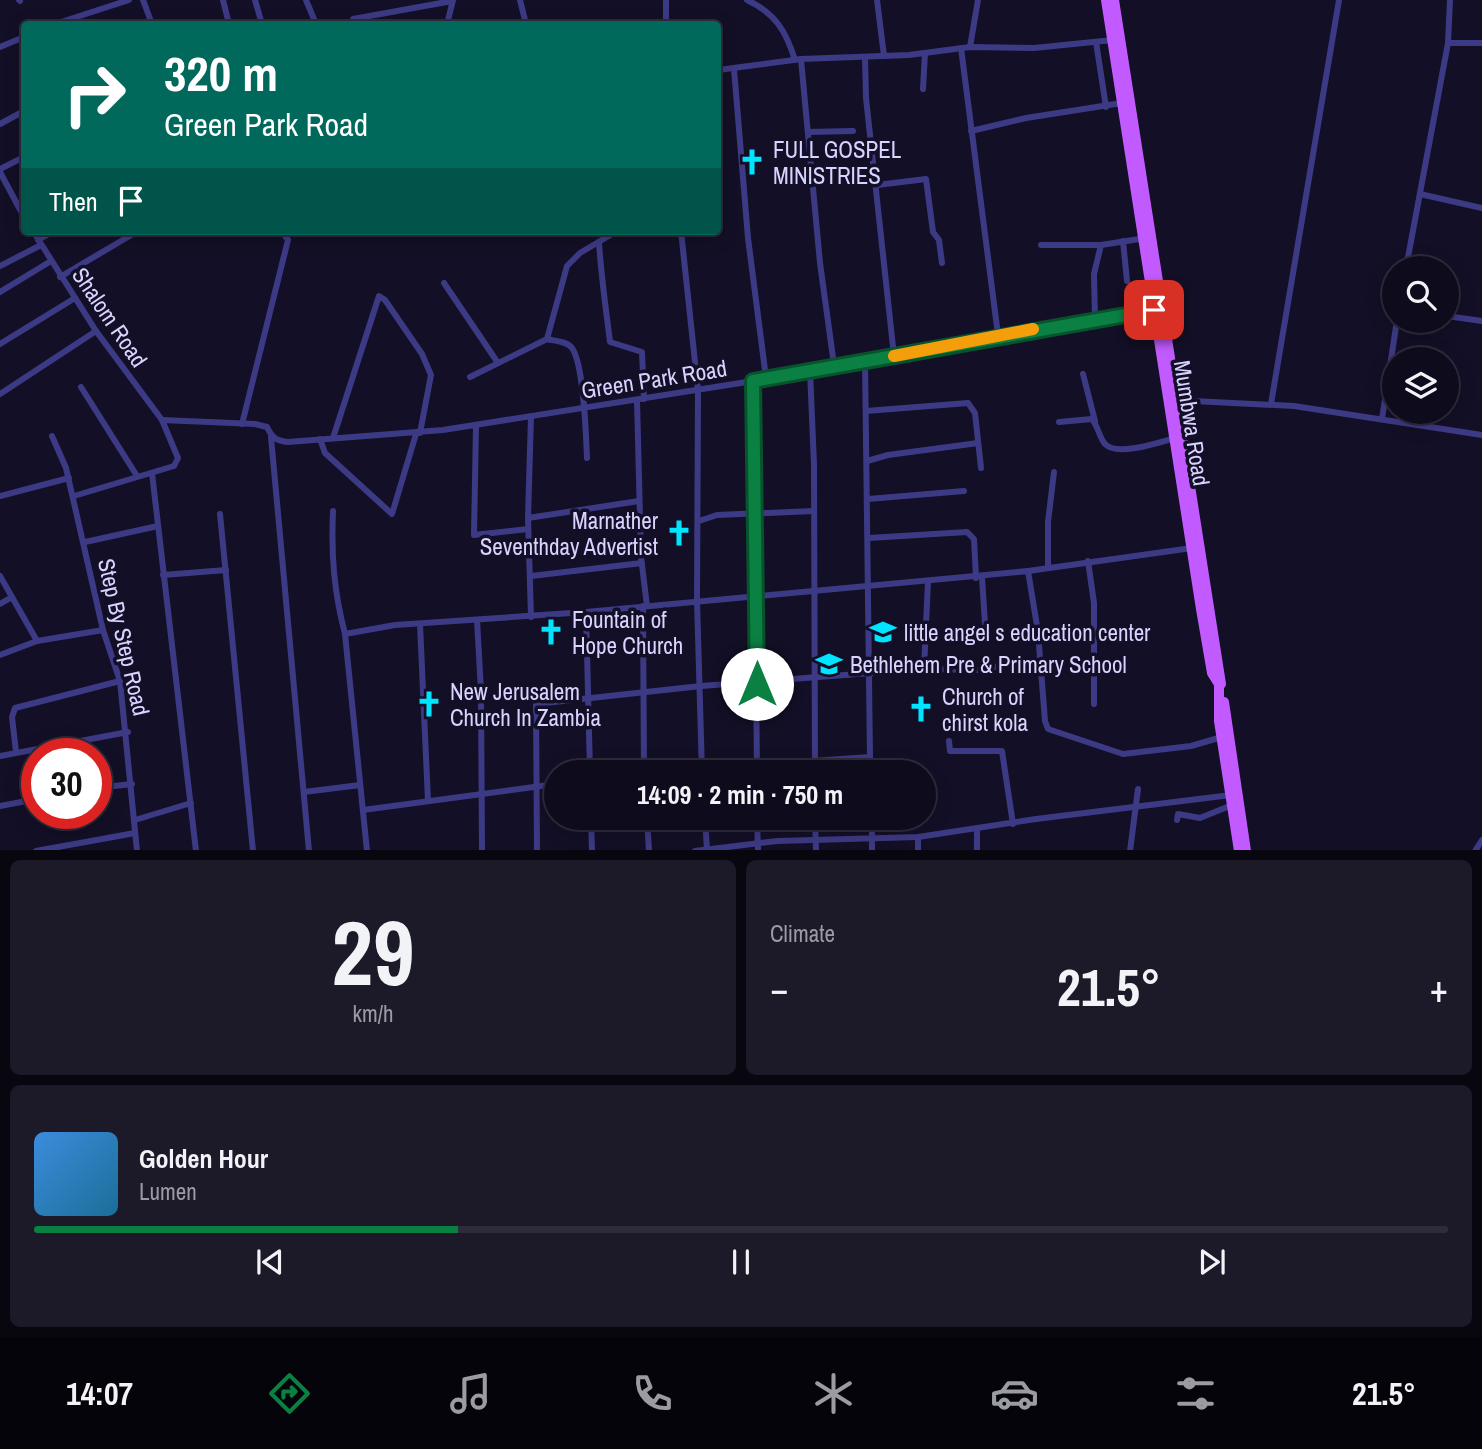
<!DOCTYPE html>
<html lang="en">
<head>
<meta charset="utf-8">
<style>
	body { margin:0; font-family:"Archivo Narrow",sans-serif; background:#1c1929; color:#f1f3f6; height:100vh; display:flex; flex-direction:column; font-size:26px; white-space:nowrap }
	* { box-sizing:border-box; margin:0 }
	p { font-size:23px; color:#9b9ba3 }
	.icon { flex:none; width:38px; height:38px; fill:none; stroke:currentColor; stroke-width:2; stroke-linecap:round; stroke-linejoin:round }
	.map { position:relative; height:850px; overflow:hidden }
	.sheet { display:flex; flex-direction:column; gap:10px; padding:10px; background:#08060f; flex:1 }
	.sheet>* { flex:none }
	.top-card { position:absolute; left:21px; top:21px; width:700px; height:214px; border-radius:7px; box-shadow:0 4px 18px #0003,0 0 0 2px #2e2b3b; background:#00695c; color:#fff; overflow:hidden }
	.tools { position:absolute; left:1382px; top:256px; display:grid; gap:14px }
	.tools a { display:grid; place-items:center; width:77px; height:77px; border-radius:50%; background:#0e0b1c; box-shadow:0 4px 18px #0003,0 0 0 2px #2e2b3b; font-size:35px }
	.speed { position:absolute; left:21px; top:738px; display:flex; gap:14px; font-size:35px; font-weight:700; text-align:center }
	.speed>* { display:grid; place-content:center; width:91px; height:91px; border-radius:50%; background:#0e0b1c; box-shadow:0 4px 18px #0003,0 0 0 2px #2e2b3b; line-height:1 }
	.speed .limit { border:10px solid #d22; background:#fff; color:#111 }
	.pin { position:absolute; display:grid; place-items:center; width:60px; height:60px; color:#fff; margin:-30px; border-radius:14px; box-shadow:0 4px 10px #0006 }
	.me { position:absolute; width:77px; margin:-38px; rotate:0deg; stroke-linejoin:round; filter:drop-shadow(0 0 5px #0008) }
	.turn { display:flex; align-items:center; gap:24px; height:147px; padding:0 28px; font-size:32px }
	.turn .icon { width:91px; height:91px; stroke-width:2.5 }
	.turn b { display:block; font-size:49px; line-height:60px }
	.then { display:flex; align-items:center; height:66px; padding:0 28px; background:#0003; gap:14px; font-size:26px }
	.big { font-size:52px; font-weight:700; line-height:1.1 }
	.sheet .widget { flex:1; display:flex; flex-direction:column; justify-content:center; gap:10px; min-width:0; padding:0 24px; border-radius:10px; background:#1c1929 }
	.sheet .dial { align-items:center; gap:0 }
	.dial b { font-size:91px; line-height:1 }
	.song { display:flex; align-items:center; gap:21px }
	.cover { width:84px; height:84px; border-radius:10px; background:linear-gradient(135deg,hsl(210 70% 55%),hsl(200 70% 35%)) }
	.played { height:7px; border-radius:4px; background:linear-gradient(90deg,#0b8043 30%,#2e2b3b 30%) }
	.keys { display:flex; justify-content:space-around; direction:ltr }
	.heat { display:flex; justify-content:space-between; align-items:center; font-size:38px; direction:ltr }
	.sheet .tiles { flex:1; display:grid; gap:10px; grid-template-columns:1fr 1fr }
	.widget:last-child { grid-column:span 2 }
	.trip { position:absolute; left:544px; top:760px; width:392px; height:70px; border-radius:35px; background:#0e0b1c; box-shadow:0 4px 18px #0003,0 0 0 2px #2e2b3b; font-weight:700; line-height:70px; text-align:center }
	.menu { display:flex; height:112px; justify-content:space-around; align-items:center; background:#06040b; color:#9b9ba3 }
	.menu .icon { width:49px; height:49px }
	.menu .current { color:#0b8043 }
	.menu b { font-size:32px; color:#f1f3f6 }
	.map>svg:first-child { display:block }
	.lines { fill:none; stroke-linecap:round; stroke-linejoin:round }
	.street { stroke:#3d3a85; stroke-width:6 }
	.primary { stroke:#c25bff; stroke-width:10 }
	.route-casing { stroke:#07532c; stroke-width:18 }
	.route { stroke:#0b8043; stroke-width:12 }
	.slow { stroke:#f59e0b; stroke-width:12 }
	.labels { text-anchor:middle; dominant-baseline:central; stroke-width:7; stroke-linejoin:round; paint-order:stroke }
	.poi-label { font-size:23px; fill:#d9d4ff; stroke:#130f26; text-anchor:start }
	.street-label { font-size:23px; fill:#d9d4ff; stroke:#130f26 }
</style>
</head>
<body>
<div class="map">
<svg width="1482" height="851" viewBox="0 0 1482 851">
	<rect width="100%" height="100%" fill="#130f26"/>
	<g class="lines">
		<g class="street">
			<polyline points="19,0 20,1"/>
			<polyline points="143,0 152,24"/>
			<polyline points="223,0 229,24"/>
			<polyline points="255,0 262,24"/>
			<polyline points="306,0 316,24"/>
			<polyline points="520,0 526,24"/>
			<path d="M747,0C775,13 786,31 795,60"/>
			<polyline points="877,0 884,56"/>
			<polyline points="353,19 452,1"/>
			<polyline points="55,24 129,0"/>
			<polyline points="447,24 453,0"/>
			<polyline points="666,24 666,0"/>
			<polyline points="1096,42 1106,107"/>
			<polyline points="1448,43 1482,43"/>
			<polyline points="0,47 24,37"/>
			<polyline points="970,47 978,0"/>
			<polyline points="961,48 998,335"/>
			<polyline points="865,57 866,98 894,356"/>
			<polyline points="801,59 909,55 970,47 1034,48 1113,40"/>
			<polyline points="734,69 748,238 766,378"/>
			<polyline points="718,70 801,59 820,263 834,365"/>
			<polyline points="923,89 925,53"/>
			<polyline points="0,124 24,111"/>
			<polyline points="971,131 1026,118 1122,103"/>
			<polyline points="808,132 853,131"/>
			<polyline points="0,169 24,157"/>
			<polyline points="0,172 24,217"/>
			<polyline points="877,185 926,179 933,232 939,240 942,263"/>
			<polyline points="1420,194 1482,208"/>
			<polyline points="33,231 96,331 162,420 178,458 174,466 74,496"/>
			<polyline points="681,231 698,390 697,601 702,772"/>
			<polyline points="38,240 54,231"/>
			<polyline points="1123,241 1127,281"/>
			<path d="M599,242C601,276 606,309 610,342L642,352L644,399"/>
			<polyline points="1041,245 1101,245 1146,238"/>
			<polyline points="0,266 41,245"/>
			<polyline points="1406,268 1448,43 1450,0"/>
			<polyline points="60,277 138,231"/>
			<polyline points="444,283 498,363"/>
			<polyline points="0,292 51,261"/>
			<polyline points="1447,316 1482,321"/>
			<polyline points="1095,319 1094,274 1101,245"/>
			<path d="M547,339C554,341 567,341 572,348C584,365 586,436 587,458"/>
			<polyline points="0,344 75,298"/>
			<polyline points="865,360 870,757"/>
			<polyline points="810,370 814,465 815,772"/>
			<polyline points="1083,374 1095,421"/>
			<polyline points="470,377 547,339 567,266 580,253 617,231"/>
			<polyline points="753,381 757,772"/>
			<polyline points="81,387 137,476"/>
			<polyline points="0,394 96,331"/>
			<polyline points="637,400 641,557 647,606"/>
			<polyline points="1174,400 1294,406 1482,435"/>
			<polyline points="1271,404 1339,0"/>
			<polyline points="866,411 968,403 975,413 981,468"/>
			<polyline points="1382,419 1397,320"/>
			<path d="M162,420L255,424L267,427C272,438 277,441 288,442L443,430L753,381L1155,310"/>
			<path d="M1059,422L1092,419C1098,426 1099,437 1105,444C1117,457 1160,442 1175,438"/>
			<polyline points="242,424 288,240 284,234 270,234 266,231"/>
			<polyline points="476,425 474,535 528,529"/>
			<polyline points="52,436 66,468 103,630 120,681 137,851"/>
			<polyline points="271,437 309,851"/>
			<polyline points="333,438 379,296 385,300 422,354 431,375 420,433"/>
			<polyline points="320,439 325,453 392,514 416,434"/>
			<polyline points="867,461 888,455 978,443"/>
			<polyline points="152,473 196,851"/>
			<polyline points="0,496 69,478"/>
			<polyline points="868,499 964,491"/>
			<path d="M333,511C331,555 334,592 345,634"/>
			<polyline points="220,514 253,851"/>
			<polyline points="528,518 639,501"/>
			<polyline points="699,521 717,515 814,511"/>
			<polyline points="869,538 967,532 974,539 976,578"/>
			<polyline points="85,542 158,526"/>
			<polyline points="1088,561 1094,603 1094,704"/>
			<polyline points="1048,568 1048,522 1054,472"/>
			<polyline points="1028,571 1192,548"/>
			<polyline points="163,575 226,570"/>
			<polyline points="0,576 37,641 0,655"/>
			<polyline points="531,576 642,563"/>
			<polyline points="982,577 985,624"/>
			<polyline points="0,604 12,597"/>
			<polyline points="643,606 644,772"/>
			<polyline points="586,612 590,772"/>
			<polyline points="531,617 528,518 531,416"/>
			<polyline points="477,620 481,691 482,851"/>
			<polyline points="420,624 428,801"/>
			<polyline points="37,641 103,630"/>
			<polyline points="924,669 976,670 1041,659"/>
			<polyline points="949,741 950,751 1002,751 1013,824"/>
			<polyline points="16,752 12,717 15,708 120,681"/>
			<polyline points="0,756 128,732"/>
			<polyline points="654,772 870,757 871,772"/>
			<polyline points="96,788 132,784"/>
			<polyline points="304,792 360,785"/>
			<polyline points="0,806 37,799"/>
			<polyline points="363,810 556,784"/>
			<polyline points="591,817 592,851"/>
			<polyline points="647,817 649,851"/>
			<polyline points="705,817 707,850"/>
			<polyline points="757,817 758,851"/>
			<polyline points="815,817 816,851"/>
			<polyline points="872,817 872,851"/>
			<polyline points="135,820 191,803"/>
			<polyline points="1177,820 1178,814 1200,818 1232,805"/>
			<polyline points="977,830 977,851"/>
			<polyline points="918,837 918,851"/>
			<polyline points="36,851 135,833"/>
			<polyline points="367,851 345,634 395,625 586,612 1028,571 1038,632 1045,721 1048,729 1123,754 1191,746 1222,737"/>
			<polyline points="537,851 536,704 701,686 924,669 928,581"/>
			<polyline points="695,851 777,841 918,837 1036,819 1231,795"/>
			<polyline points="1130,851 1138,789"/>
			<polyline points="1475,851 1482,840"/>
		</g>
		<g class="primary">
			<polyline points="1106,0 1201,609 1212,673 1219,684 1219,721 1239,851"/>
			<polyline points="1114,0 1221,684"/>
			<polyline points="1224,702 1246,851"/>
		</g>
	</g>
	<g class="lines">
		<g class="route-casing">
			<polyline id="route" points="757,684 753,381 1154,310"/>
		</g>
		<use href="#route" class="route"/>
		<polyline class="slow" points="894,356 1033,329"/>
	</g>
	<defs>
		<g id="church-bare" transform="scale(2.1)"><path d="M-1.2-6h2.4v3.5h3.3v2.4h-3.3V6h-2.4V-.1h-3.3v-2.4h3.3Z" fill="#00e5ff" stroke="#130f26" stroke-width="2.5" paint-order="stroke"/></g>
		<g id="school-bare" transform="scale(2.1)"><path d="M0-5L7-2L0 1L-7-2ZM-4 1L0 2.5L4 1V4Q0 6-4 4Z" fill="#00e5ff" stroke="#130f26" stroke-width="2.5" paint-order="stroke"/></g>
	</defs>
	<g fill-rule="evenodd">
		<use href="#church-bare" x="752" y="162"/>
		<use href="#church-bare" x="679" y="533"/>
		<use href="#church-bare" x="551" y="632"/>
		<use href="#school-bare" x="883" y="632"/>
		<use href="#school-bare" x="829" y="664"/>
		<use href="#church-bare" x="429" y="704"/>
		<use href="#church-bare" x="921" y="709"/>
	</g>
	<g class="labels">
		<g class="poi-label">
			<text x="773" y="149">FULL GOSPEL<tspan x="773" dy="26">MINISTRIES</tspan></text>
			<text x="658" y="520" text-anchor="end">Marnather<tspan x="658" dy="26">Seventhday Advertist</tspan></text>
			<text x="572" y="619">Fountain of<tspan x="572" dy="26">Hope Church</tspan></text>
			<text x="904" y="632">little angel s education center</text>
			<text x="850" y="664">Bethlehem Pre &amp; Primary School</text>
			<text x="450" y="691">New Jerusalem<tspan x="450" dy="26">Church In Zambia</tspan></text>
			<text x="942" y="696">Church of<tspan x="942" dy="26">chirst kola</tspan></text>
		</g>
		<g class="street-label">
			<text transform="translate(110 317) rotate(56)">Shalom Road</text>
			<text transform="translate(654 379) rotate(-9)">Green Park Road</text>
			<text transform="translate(1192 423) rotate(81)">Mumbwa Road</text>
			<text transform="translate(124 637) rotate(77)">Step By Step Road</text>
		</g>
	</g>
</svg>
<div class="tools">
<a><svg class="icon" aria-label="search" viewBox="0 0 24 24"><circle cx="10" cy="10" r="6"/><path d="M15 15l6 6"/></svg></a>
<a><svg class="icon" aria-label="layers" viewBox="0 0 24 24"><path d="M12 4l9 5-9 5-9-5zM3 14l9 5 9-5"/></svg></a>
</div>
<div class="speed"><div class="limit">30</div></div>
<div class="pin" style="left:1154px;top:310px;background:#d93025"><svg class="icon" aria-label="arrive" viewBox="0 0 24 24"><path d="M6 21V4h12l-3 4 3 4H6"/></svg></div>
<svg class="me" style="left:757px;top:684px" viewBox="-20 -20 40 40"><circle r="19" fill="#fff"/><path d="M0-13L10 11 0 6-10 11z" fill="#0b8043"/></svg>
<div class="trip">14:09 · 2 min · 750 m</div>
<div class="top-card">
<div class="turn"><svg class="icon" aria-label="right" viewBox="0 0 24 24"><path d="M7 20v-9h11M14 6l5 5-5 5"/></svg><div><b>320 m</b>Green Park Road</div></div>
<div class="then">Then<svg class="icon" aria-label="arrive" viewBox="0 0 24 24"><path d="M6 21V4h12l-3 4 3 4H6"/></svg></div>
</div>
</div>
<section class="sheet">
<div class="tiles">
<div class="widget dial"><b>29</b><p>km/h</p></div>
<div class="widget"><p>Climate</p>
<div class="heat"><a>−</a><b class="big">21.5°</b><a>+</a></div>
</div>
<div class="widget">
<div class="song"><i class="cover"></i><div><b>Golden Hour</b><p>Lumen</p></div></div>
<div class="played"></div>
<div class="keys"><svg class="icon" aria-label="previous" viewBox="0 0 24 24"><path d="M18 5L8 12l10 7zM5 5v14"/></svg><svg class="icon" aria-label="pause" viewBox="0 0 24 24"><path d="M8 5v14M16 5v14"/></svg><svg class="icon" aria-label="next" viewBox="0 0 24 24"><path d="M6 5l10 7-10 7zM19 5v14"/></svg></div>
</div>
</div>
</section>
<nav class="menu">
<b>14:07</b>
<svg class="icon current" aria-label="directions" viewBox="0 0 24 24"><path d="M12 3l9 9-9 9-9-9zM9 14v-3h6M13 9l2 2-2 2"/></svg>
<svg class="icon" aria-label="music" viewBox="0 0 24 24"><path d="M9 18V5l10-2v13"/><circle cx="6" cy="18" r="3"/><circle cx="16" cy="16" r="3"/></svg>
<svg class="icon" aria-label="phone" viewBox="0 0 24 24"><path d="M5 4h4l2 5-3 2q2 4 5 5l2-3 5 2v4C11 20 4 13 5 4z"/></svg>
<svg class="icon" aria-label="climate" viewBox="0 0 24 24"><path d="M12 3v18M4 7l16 10M4 17L20 7"/></svg>
<svg class="icon" aria-label="car" viewBox="0 0 24 24"><path d="M5 17H2v-5l4-1 3-4h7l3 4 3 1v5h-3M9 17h6M6 11h13"/><circle cx="7" cy="17" r="2"/><circle cx="17" cy="17" r="2"/></svg>
<svg class="icon" aria-label="filters" viewBox="0 0 24 24"><path d="M4 7h16M4 17h16"/><circle cx="9" cy="7" r="2"/><circle cx="15" cy="17" r="2"/></svg>
<b>21.5°</b>
</nav>
</body>
</html>
